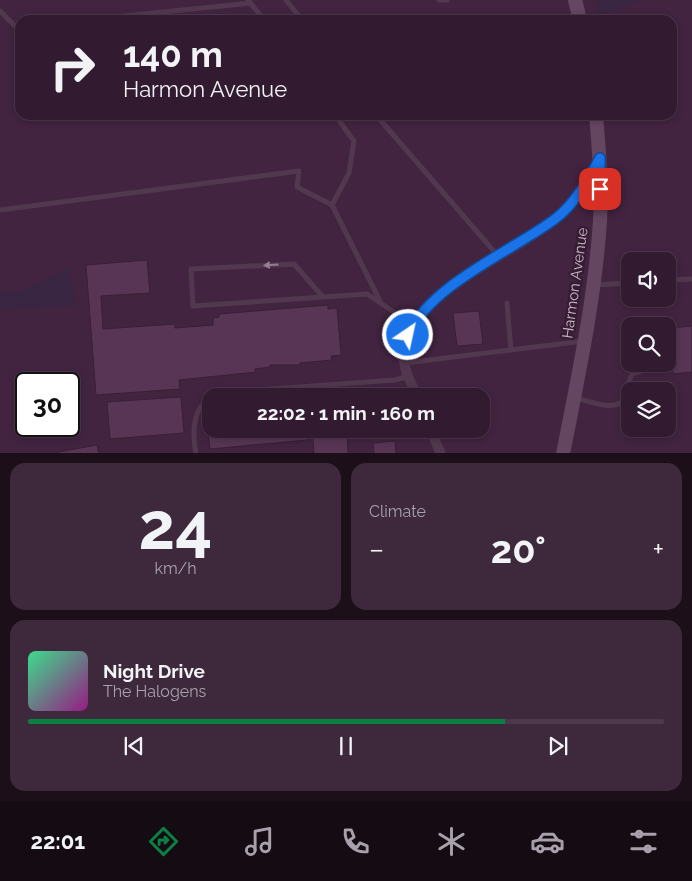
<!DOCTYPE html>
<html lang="en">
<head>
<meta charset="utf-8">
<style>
	body { margin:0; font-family:Raleway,sans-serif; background:#3d283c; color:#f1f3f6; height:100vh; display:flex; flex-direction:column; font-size:19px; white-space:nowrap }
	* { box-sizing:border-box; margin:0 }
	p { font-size:16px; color:#a8a1ab }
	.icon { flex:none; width:28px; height:28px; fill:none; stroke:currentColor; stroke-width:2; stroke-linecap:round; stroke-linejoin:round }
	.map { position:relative; height:453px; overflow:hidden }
	.panel { display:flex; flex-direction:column; gap:10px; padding:10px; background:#1c0f1a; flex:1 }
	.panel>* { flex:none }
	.top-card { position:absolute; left:15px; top:15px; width:662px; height:105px; border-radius:15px; box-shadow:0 2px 8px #0003,0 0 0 1px #4d394c; background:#321b30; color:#f1f3f6; overflow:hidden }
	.tools { position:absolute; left:621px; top:252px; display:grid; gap:10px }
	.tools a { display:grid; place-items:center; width:55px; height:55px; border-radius:10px; background:#321b30; box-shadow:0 2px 8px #0003,0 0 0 1px #4d394c; font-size:25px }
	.speed { position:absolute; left:15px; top:372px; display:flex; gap:10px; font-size:25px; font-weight:700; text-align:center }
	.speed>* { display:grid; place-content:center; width:65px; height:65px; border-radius:50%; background:#321b30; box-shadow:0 2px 8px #0003,0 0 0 1px #4d394c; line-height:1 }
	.speed .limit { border:2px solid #111; border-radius:8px; background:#fff; color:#111 }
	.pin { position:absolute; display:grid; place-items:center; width:42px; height:42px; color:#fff; margin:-21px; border-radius:10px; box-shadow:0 2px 8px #0006 }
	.me { position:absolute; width:55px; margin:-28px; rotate:34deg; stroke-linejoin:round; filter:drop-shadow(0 0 4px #0008) }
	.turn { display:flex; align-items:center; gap:18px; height:105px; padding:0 25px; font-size:22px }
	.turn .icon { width:65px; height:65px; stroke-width:2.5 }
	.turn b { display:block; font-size:35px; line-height:42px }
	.big { font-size:38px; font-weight:700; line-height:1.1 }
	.panel .tile { flex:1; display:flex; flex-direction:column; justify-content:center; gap:8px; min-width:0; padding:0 18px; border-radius:15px; background:#3d283c }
	.panel .dial { align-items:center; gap:0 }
	.dial b { font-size:65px; line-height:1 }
	.song { display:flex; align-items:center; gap:15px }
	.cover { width:60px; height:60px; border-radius:8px; background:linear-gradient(135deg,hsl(150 70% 55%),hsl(310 70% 35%)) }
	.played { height:5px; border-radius:2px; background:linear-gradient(90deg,#0b8043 75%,#4d394c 75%) }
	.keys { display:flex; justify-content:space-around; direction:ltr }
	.heat { display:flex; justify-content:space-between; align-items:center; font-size:28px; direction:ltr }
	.panel .tiles { flex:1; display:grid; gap:10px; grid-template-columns:1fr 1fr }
	.tile:last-child { grid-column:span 2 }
	.trip { position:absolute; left:202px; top:388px; width:288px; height:50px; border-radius:15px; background:#321b30; box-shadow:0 2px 8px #0003,0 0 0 1px #4d394c; font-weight:700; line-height:50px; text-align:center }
	.menu { display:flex; height:80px; justify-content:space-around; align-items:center; background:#140b13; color:#a8a1ab }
	.menu .icon { width:35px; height:35px }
	.menu .on { color:#0b8043 }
	.menu b { font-size:22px; color:#f1f3f6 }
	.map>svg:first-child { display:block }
	.green { fill:#382643 }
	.building { fill:#583555; stroke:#391f36 }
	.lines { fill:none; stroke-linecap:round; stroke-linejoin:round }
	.service { stroke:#52384f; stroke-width:5 }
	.minor { stroke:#52384f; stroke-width:10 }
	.secondary { stroke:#654661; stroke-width:14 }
	.oneway { fill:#957d92 }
	.route-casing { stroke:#114b97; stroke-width:12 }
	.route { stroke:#1a73e8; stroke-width:9 }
	.labels { text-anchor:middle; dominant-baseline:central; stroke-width:5; stroke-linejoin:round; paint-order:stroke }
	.street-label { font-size:15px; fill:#ccb5c9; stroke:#371d34 }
</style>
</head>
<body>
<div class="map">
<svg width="692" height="454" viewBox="0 0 692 454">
	<rect width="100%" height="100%" fill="#422440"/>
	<g class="green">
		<polygon points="596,0 643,0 598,16"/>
		<polygon points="68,268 77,305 0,310 0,291 20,292"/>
	</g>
	<g class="building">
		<polygon points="147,260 150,293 101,296 103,329 175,324 175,328 213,325 213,318 219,317 219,314 328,305 328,309 337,308 341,355 331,356 332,360 300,363 300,365 270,365 270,367 255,369 256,372 179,380 180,389 96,395 86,265"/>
		<polygon points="479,311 483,344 457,346 453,313"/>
		<polygon points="692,326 692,372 673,374 672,356 668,357 668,345 671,345 669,328"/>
		<polygon points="381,392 382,396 347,396 347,395"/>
		<polygon points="181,397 184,433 110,439 107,402"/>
		<polygon points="211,414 211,429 306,429 307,440 210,449 206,415"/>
		<polygon points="312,429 351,429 347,429 348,454 314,454"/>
		<polygon points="395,441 396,454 374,454 373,443"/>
		<polygon points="97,445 99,454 58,454 58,452"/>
	</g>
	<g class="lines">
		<g class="service">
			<polyline points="248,0 264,20"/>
			<polyline points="286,0 302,20"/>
			<polyline points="439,0 447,0"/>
			<polyline points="0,11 16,27 20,27"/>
			<polyline points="85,20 251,3"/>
			<polyline points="335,115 354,141 349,173 332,205 381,303"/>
			<polyline points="376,115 498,256"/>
			<polyline points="0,210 299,171 297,187 332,205"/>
			<polyline points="668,280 692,279"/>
			<polyline points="594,285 630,283"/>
			<polyline points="323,297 294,264 191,269 193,306 367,294 413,325"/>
			<polyline points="507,303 511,350"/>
			<polyline points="405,363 584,341"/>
			<polyline points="212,396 218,393 395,380 409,376"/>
			<path d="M576,398C589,401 618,414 625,397C628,389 628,381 632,374L648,369L656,364"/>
			<path d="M196,454C192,433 192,409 211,397"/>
		</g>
		<g class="minor">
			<path d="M417,396C411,383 402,367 404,353C409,291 517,254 557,217C576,200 588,180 600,159"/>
			<polyline points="430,429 441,454"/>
		</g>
		<g class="secondary">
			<polyline points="575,0 580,20"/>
			<path d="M563,454C578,377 595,299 600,221C602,186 599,150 596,115"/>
		</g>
	</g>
	<defs><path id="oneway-solid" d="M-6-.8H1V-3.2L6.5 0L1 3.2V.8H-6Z" transform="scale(1.25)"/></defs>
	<use class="oneway" href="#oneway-solid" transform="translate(271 265) rotate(177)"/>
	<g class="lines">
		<g class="route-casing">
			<path id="route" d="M408,335C430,285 512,251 555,219C575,204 588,180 600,158V189"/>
		</g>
		<use href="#route" class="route"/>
	</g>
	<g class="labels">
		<g class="street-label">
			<text transform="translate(575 283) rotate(-82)">Harmon Avenue</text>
		</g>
	</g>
</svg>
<div class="tools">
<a><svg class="icon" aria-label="sound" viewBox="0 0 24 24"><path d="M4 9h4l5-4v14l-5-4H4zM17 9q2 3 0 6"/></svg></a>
<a><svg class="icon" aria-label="search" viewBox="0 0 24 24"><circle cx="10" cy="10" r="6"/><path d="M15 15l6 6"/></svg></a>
<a><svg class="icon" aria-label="layers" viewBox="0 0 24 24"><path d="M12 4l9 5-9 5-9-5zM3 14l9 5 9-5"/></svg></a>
</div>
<div class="speed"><div class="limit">30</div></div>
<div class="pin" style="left:600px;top:189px;background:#d93025"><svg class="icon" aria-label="arrive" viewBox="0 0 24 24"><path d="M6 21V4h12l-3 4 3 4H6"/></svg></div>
<svg class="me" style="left:408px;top:335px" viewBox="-20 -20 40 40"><circle r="17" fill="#1a73e8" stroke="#fff" stroke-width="3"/><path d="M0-11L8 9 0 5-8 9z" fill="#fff"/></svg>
<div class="trip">22:02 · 1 min · 160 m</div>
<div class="top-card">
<div class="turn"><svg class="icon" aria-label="right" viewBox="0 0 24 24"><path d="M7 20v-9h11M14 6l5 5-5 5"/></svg><div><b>140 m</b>Harmon Avenue</div></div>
</div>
</div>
<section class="panel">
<div class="tiles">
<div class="tile dial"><b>24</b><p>km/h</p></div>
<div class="tile"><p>Climate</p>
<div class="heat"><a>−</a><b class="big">20°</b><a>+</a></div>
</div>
<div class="tile">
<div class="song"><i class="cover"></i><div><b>Night Drive</b><p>The Halogens</p></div></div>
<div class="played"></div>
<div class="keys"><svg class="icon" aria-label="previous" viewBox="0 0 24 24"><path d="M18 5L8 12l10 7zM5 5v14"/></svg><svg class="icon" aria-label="pause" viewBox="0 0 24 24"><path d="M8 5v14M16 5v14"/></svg><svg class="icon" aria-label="next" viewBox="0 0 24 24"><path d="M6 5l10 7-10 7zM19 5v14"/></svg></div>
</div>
</div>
</section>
<nav class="menu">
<b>22:01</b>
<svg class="icon on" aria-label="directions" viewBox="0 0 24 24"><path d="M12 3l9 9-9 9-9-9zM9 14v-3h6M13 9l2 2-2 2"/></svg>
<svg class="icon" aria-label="music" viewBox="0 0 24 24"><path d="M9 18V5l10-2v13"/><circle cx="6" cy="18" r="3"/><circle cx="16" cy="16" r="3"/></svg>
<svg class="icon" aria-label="phone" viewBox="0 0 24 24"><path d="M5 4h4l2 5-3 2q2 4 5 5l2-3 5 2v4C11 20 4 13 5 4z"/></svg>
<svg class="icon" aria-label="climate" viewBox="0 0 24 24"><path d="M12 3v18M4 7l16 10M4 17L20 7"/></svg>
<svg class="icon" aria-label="car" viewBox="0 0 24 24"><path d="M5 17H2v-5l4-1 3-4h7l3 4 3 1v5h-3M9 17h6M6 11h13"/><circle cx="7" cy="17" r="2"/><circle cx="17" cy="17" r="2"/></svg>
<svg class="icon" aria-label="filters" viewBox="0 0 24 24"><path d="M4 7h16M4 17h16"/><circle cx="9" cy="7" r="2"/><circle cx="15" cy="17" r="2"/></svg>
</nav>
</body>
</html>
